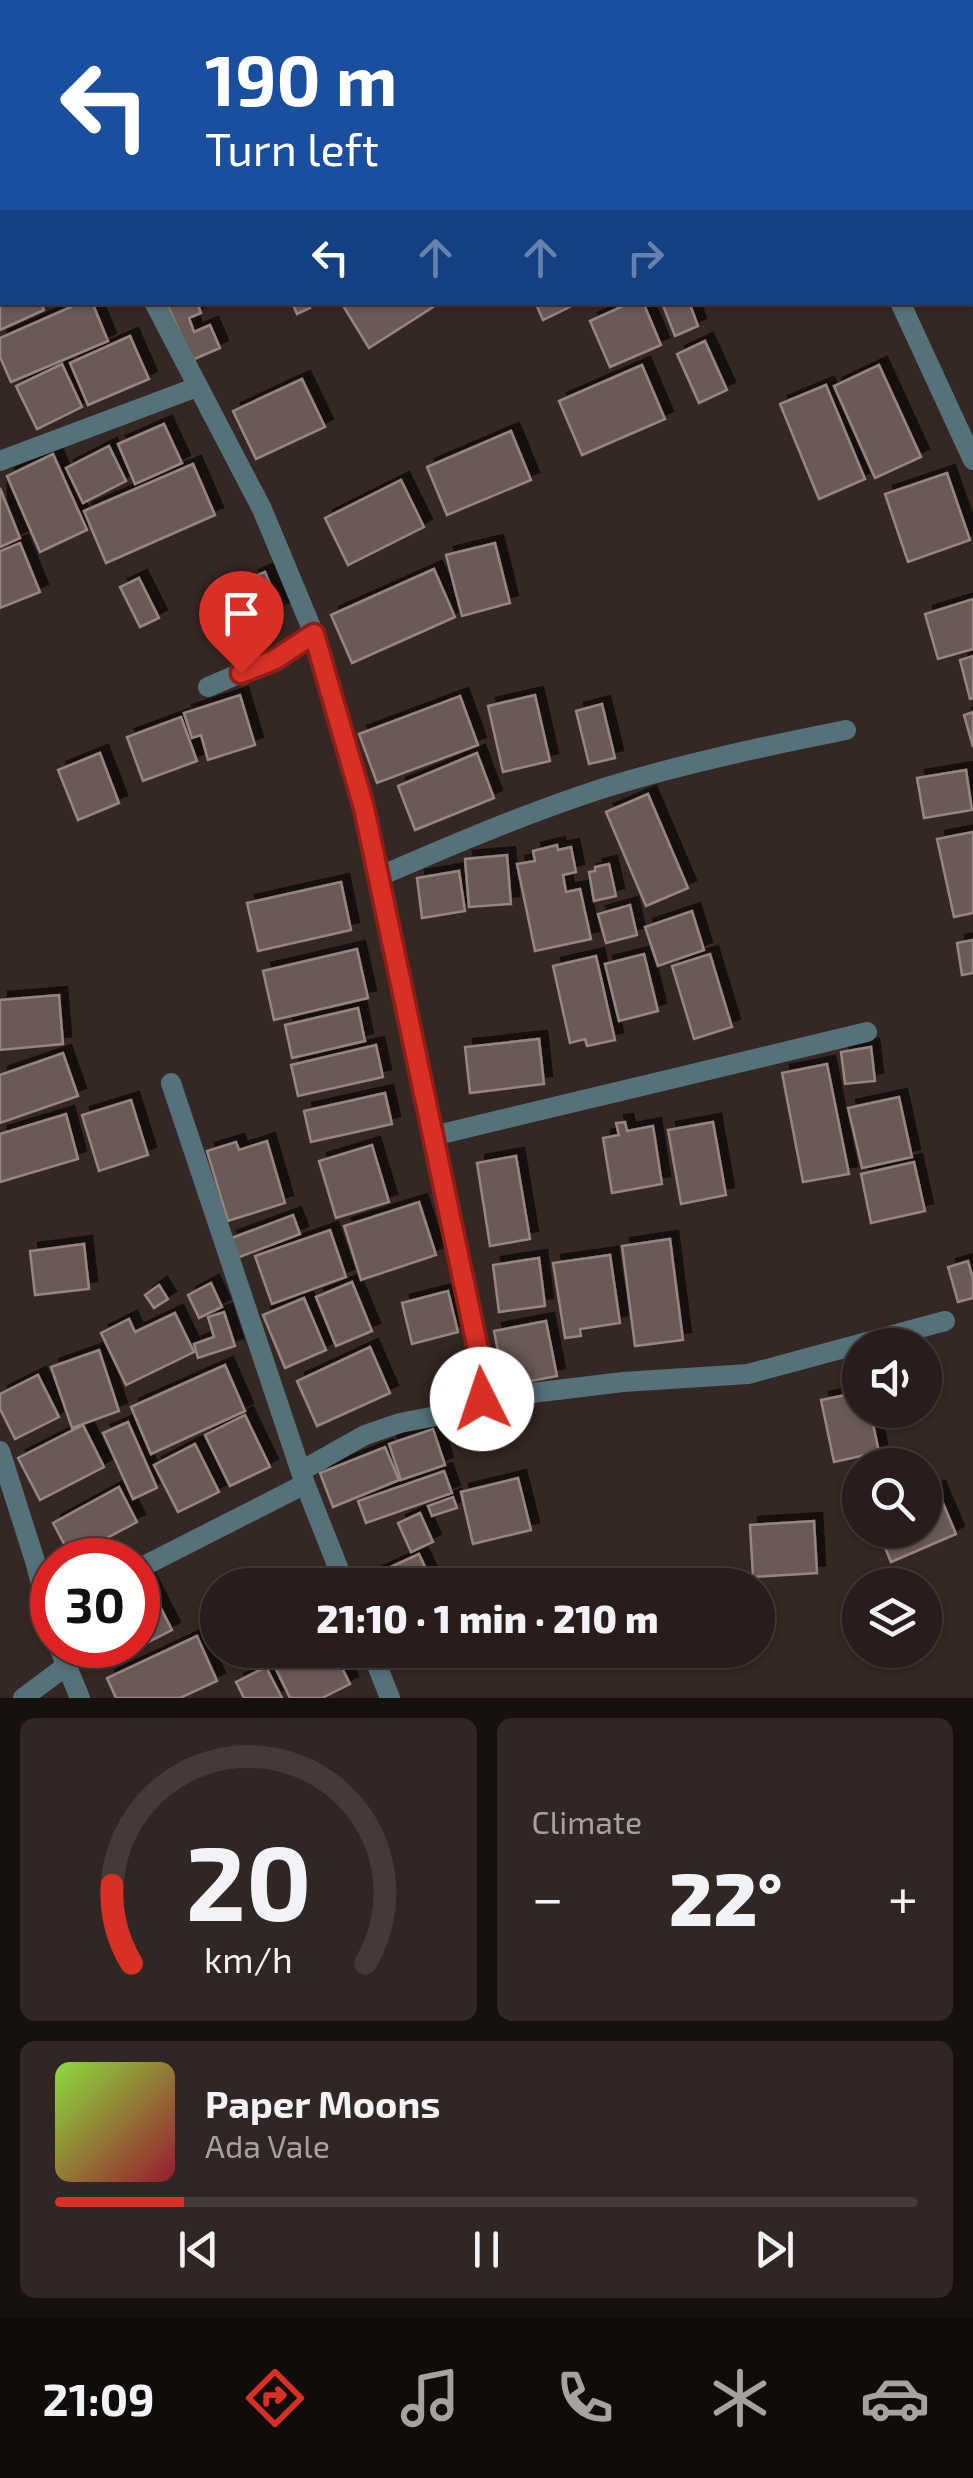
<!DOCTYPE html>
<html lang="en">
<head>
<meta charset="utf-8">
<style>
	body { margin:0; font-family:"Exo 2",sans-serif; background:#302623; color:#f1f3f6; height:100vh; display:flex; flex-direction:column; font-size:38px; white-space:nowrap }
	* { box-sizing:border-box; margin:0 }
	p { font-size:32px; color:#a5a2a2 }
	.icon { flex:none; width:55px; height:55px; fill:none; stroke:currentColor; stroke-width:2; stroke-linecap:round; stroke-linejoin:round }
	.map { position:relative; height:1698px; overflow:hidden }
	.details { display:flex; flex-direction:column; gap:20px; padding:20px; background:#16100e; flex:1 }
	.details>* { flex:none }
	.top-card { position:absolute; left:0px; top:0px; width:975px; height:305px; box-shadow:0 2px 8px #0004,0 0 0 2px #443b39; background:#1a4fa0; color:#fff; overflow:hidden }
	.controls { position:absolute; left:842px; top:1328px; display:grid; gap:20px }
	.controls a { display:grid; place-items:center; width:100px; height:100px; border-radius:50%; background:#281d1a; box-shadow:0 2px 8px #0004,0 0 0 2px #443b39; font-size:50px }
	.speed { position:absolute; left:30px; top:1538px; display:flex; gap:20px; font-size:50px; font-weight:700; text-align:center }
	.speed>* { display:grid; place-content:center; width:130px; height:130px; border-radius:50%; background:#281d1a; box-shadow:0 2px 8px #0004,0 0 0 2px #443b39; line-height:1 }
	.speed .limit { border:15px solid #d22; background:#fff; color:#111 }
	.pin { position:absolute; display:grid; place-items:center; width:85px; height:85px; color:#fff; margin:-102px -42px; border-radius:50% 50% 50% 0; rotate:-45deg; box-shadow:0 0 10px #0007 }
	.pin .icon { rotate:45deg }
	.me { position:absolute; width:110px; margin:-55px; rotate:356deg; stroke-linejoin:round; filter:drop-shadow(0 0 8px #0008) }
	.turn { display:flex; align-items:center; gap:35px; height:210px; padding:0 40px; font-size:45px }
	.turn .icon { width:130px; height:130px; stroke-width:2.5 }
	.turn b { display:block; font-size:70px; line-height:85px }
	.lanes { display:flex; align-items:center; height:95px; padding:0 40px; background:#0003; justify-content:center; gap:50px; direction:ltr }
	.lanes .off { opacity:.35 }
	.big { font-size:75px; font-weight:800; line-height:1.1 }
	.details .widget { flex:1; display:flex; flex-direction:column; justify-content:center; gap:15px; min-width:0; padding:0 35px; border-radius:15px; background:#302623 }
	.details .dial { align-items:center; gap:0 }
	.dial svg { height:260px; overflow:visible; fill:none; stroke:#443b39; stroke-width:7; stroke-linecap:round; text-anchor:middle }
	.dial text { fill:#f1f3f6; stroke:none }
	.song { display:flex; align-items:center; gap:30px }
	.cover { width:120px; height:120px; border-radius:15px; background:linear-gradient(135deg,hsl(90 70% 55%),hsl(350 70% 35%)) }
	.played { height:10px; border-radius:5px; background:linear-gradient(90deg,#d93025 15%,#443b39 15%) }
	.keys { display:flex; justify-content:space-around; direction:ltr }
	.heat { display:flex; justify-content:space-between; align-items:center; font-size:55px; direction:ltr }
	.details .tiles { flex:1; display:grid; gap:20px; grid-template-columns:1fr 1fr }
	.widget:last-child { grid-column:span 2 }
	.trip { position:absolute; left:200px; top:1568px; width:575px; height:100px; border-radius:50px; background:#281d1a; box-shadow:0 2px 8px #0004,0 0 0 2px #443b39; font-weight:800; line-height:100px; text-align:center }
	.tabs { display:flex; height:160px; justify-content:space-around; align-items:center; background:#100c0a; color:#a5a2a2 }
	.tabs .icon { width:70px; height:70px }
	.tabs .active { color:#d93025 }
	.tabs b { font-size:45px; color:#f1f3f6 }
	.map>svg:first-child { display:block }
	.building { fill:#6b5a56; stroke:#978580; stroke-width:2.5; filter:url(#shadow) }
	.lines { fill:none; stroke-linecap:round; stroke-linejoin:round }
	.minor { stroke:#55727b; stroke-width:20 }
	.route-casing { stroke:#8d1f18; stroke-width:25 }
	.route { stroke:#d93025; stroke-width:18 }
</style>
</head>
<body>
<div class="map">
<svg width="973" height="1698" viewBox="0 0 973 1698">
	<defs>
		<filter id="shadow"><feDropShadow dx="8" dy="-8" stdDeviation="0" flood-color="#0009"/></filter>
	</defs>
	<rect width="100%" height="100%" fill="#352723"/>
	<g class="building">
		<polygon points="364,0 422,0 423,2 359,2"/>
		<polygon points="564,0 603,0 604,2 558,2"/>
		<polygon points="907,0 963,0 964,2 908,2"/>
		<polygon points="2,199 2,254 0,255 0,200"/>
		<polygon points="2,276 2,302 41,302 44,310 0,330 0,277"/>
		<polygon points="82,302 92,302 108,341 11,382 0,357 0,338"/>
		<polygon points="174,302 197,302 201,313 189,318 194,332 210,325 220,348 192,360 168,306"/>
		<polygon points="292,302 307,302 310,308 297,314"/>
		<polygon points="345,302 441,302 369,348 342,304"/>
		<polygon points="535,302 580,302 543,320"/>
		<polygon points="632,302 643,302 661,345 610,367 590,321"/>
		<polygon points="689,302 698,326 675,336 662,303"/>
		<polygon points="130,336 149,379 88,405 70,363"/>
		<polygon points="705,341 727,390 699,403 677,354"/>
		<polygon points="62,364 82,407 37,429 16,386"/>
		<polygon points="642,365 665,419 582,455 559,401"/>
		<polygon points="879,365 921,457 875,478 834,386"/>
		<polygon points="302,379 325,427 256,459 233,411"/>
		<polygon points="826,385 865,479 819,499 780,404"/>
		<polygon points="164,424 182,463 135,484 118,444"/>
		<polygon points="511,431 531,480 447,515 427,467"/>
		<polygon points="109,446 126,481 83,503 66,468"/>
		<polygon points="53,454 87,530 40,552 7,476"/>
		<polygon points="193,464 215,515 106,563 84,511"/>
		<polygon points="947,473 970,540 908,562 885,494"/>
		<polygon points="401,480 424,527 348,565 325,518"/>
		<polygon points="0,488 20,538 0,547"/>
		<polygon points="20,543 40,592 0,608 0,551"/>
		<polygon points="495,543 510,603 462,616 446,555"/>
		<polygon points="434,569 455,617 352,663 331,615"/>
		<polygon points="265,572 281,610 269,616 251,578"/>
		<polygon points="139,578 159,618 140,627 120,587"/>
		<polygon points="245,581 259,615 221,631 207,598"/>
		<polygon points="973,599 973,649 938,659 925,614"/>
		<polygon points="973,656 973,698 970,699 960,660"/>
		<polygon points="240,695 255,745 208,760 201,735 192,738 184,713"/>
		<polygon points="535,695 550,761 503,772 488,706"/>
		<polygon points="460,696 478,745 377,783 359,734"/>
		<polygon points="602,704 615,758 589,764 576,711"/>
		<polygon points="973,712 973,747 964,715"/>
		<polygon points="181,717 197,761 143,781 127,737"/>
		<polygon points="100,753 119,803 78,820 58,770"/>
		<polygon points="477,753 494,798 415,830 398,786"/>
		<polygon points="966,770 972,810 924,818 917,778"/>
		<polygon points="648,794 688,888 646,906 606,812"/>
		<polygon points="973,832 973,913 954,917 937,839"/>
		<polygon points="557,845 558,850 571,847 576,872 563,875 566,892 580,889 591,939 535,951 517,864 535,861 533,851"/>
		<polygon points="507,855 511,904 469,907 465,859"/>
		<polygon points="609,864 616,896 594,901 589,872 595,871 595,867"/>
		<polygon points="459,871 465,911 422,918 417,878"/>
		<polygon points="341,882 351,930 258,951 247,903"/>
		<polygon points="630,905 637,935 606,943 598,914"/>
		<polygon points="692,911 704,950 658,966 645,927"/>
		<polygon points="973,940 973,973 962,975 957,943"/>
		<polygon points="357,949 368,998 274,1020 263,971"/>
		<polygon points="644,954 658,1011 619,1021 605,964"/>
		<polygon points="710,954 732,1027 694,1039 672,966"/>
		<polygon points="596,956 615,1040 587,1046 585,1039 570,1043 553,966"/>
		<polygon points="59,995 63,1044 0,1050 0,1000"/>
		<polygon points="358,1008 365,1041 292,1058 285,1025"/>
		<polygon points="539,1039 544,1084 470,1093 465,1047"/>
		<polygon points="376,1045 383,1077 298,1096 291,1065"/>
		<polygon points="871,1047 875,1081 845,1084 841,1052"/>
		<polygon points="63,1053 78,1096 0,1123 0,1075"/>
		<polygon points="827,1064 849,1174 803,1182 782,1073"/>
		<polygon points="385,1093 392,1124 311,1142 304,1111"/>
		<polygon points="899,1097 912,1157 862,1168 848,1108"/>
		<polygon points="131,1100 148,1155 99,1171 82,1115"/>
		<polygon points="66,1114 78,1159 0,1182 0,1134"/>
		<polygon points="625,1122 627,1131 653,1126 662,1184 612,1193 603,1138 619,1135 616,1123"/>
		<polygon points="713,1122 726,1195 681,1204 668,1130"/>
		<polygon points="267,1141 285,1203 228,1221 207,1151 236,1142 239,1150"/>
		<polygon points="372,1145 389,1202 336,1218 319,1161"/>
		<polygon points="516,1156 530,1239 490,1246 477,1163"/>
		<polygon points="914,1162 925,1211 871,1223 861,1174"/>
		<polygon points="419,1202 436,1255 361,1280 344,1226"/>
		<polygon points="293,1215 300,1234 237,1258 229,1239"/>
		<polygon points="330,1230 346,1277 272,1304 255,1256"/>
		<polygon points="670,1239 683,1340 635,1346 622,1246"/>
		<polygon points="84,1244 89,1289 35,1295 30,1251"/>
		<polygon points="610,1255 620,1323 580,1329 581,1336 565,1338 553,1263"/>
		<polygon points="539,1258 545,1306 499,1312 493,1265"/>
		<polygon points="968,1261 973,1279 973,1298 958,1302 948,1267"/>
		<polygon points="352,1282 372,1331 336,1346 316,1297"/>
		<polygon points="211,1283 222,1307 199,1318 188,1295"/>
		<polygon points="159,1285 168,1299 154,1308 145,1295"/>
		<polygon points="448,1291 458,1332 412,1344 402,1303"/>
		<polygon points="304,1298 326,1350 285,1368 263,1315"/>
		<polygon points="224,1312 235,1346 198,1358 194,1344 214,1337 208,1317"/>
		<polygon points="175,1313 194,1352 126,1385 101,1333 129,1319 135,1332"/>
		<polygon points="546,1321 557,1376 505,1386 494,1331"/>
		<polygon points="370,1347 390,1393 317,1426 297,1381"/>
		<polygon points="99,1350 119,1411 72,1428 51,1367"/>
		<polygon points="860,1361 860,1383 848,1384 846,1363"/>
		<polygon points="225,1365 245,1411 151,1454 131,1407"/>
		<polygon points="38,1375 59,1417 15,1439 0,1409 0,1394"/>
		<polygon points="860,1392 860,1410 870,1410 879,1452 834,1462 821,1400"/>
		<polygon points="245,1415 270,1467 230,1486 205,1435"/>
		<polygon points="128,1422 157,1488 133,1499 103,1433"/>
		<polygon points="83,1425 104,1467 40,1500 18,1458"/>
		<polygon points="433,1429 445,1465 401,1480 389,1444"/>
		<polygon points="195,1444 219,1492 178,1512 154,1465"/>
		<polygon points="385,1447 399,1480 333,1507 320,1473"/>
		<polygon points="444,1471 452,1493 366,1523 358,1501"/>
		<polygon points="518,1478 531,1530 473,1544 461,1492"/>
		<polygon points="119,1487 137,1522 71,1557 53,1523"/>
		<polygon points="937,1489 956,1534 891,1562 878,1530 925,1530 925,1494"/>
		<polygon points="453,1497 457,1508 432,1516 428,1506"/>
		<polygon points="420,1513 433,1542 411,1552 398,1523"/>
		<polygon points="814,1521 817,1573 753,1577 750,1525"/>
		<polygon points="419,1554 433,1584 378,1585 373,1575"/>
		<polygon points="144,1575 172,1630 127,1653 123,1645 138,1645 138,1578"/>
		<polygon points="302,1576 306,1585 284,1585"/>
		<polygon points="197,1636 217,1681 180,1698 116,1698 107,1678"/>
		<polygon points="303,1650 333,1650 350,1684 322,1698 290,1698 274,1665"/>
		<polygon points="405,1650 439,1650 412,1664"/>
		<polygon points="266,1667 282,1698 244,1698 236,1682"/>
	</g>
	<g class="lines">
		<g class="minor">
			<polyline points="13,0 14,2"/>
			<polyline points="741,0 743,2"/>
			<polyline points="154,302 262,509 314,634 364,808 484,1378 482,1399 468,1410 400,1423 365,1435 301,1471"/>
			<polyline points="900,302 973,460"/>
			<polyline points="0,461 197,387"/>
			<polyline points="208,687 274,659 314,634"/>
			<path d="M378,877C454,844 529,812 607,787C686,763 766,746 846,730"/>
			<polyline points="171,1083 305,1484 345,1585"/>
			<polyline points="433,1136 867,1032"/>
			<polyline points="482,1399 623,1382 748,1374 945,1321"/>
			<polyline points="0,1451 36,1564 52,1629"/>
			<polyline points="138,1569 305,1484"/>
			<polyline points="58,1645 80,1698"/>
			<polyline points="371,1650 390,1698"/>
			<polyline points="23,1698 66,1666"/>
		</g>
	</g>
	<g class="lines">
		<g class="route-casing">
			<polyline id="route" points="241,673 274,660 314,634 364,808 484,1378 482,1399"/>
		</g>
		<use href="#route" class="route"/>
	</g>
</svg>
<div class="controls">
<a><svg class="icon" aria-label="sound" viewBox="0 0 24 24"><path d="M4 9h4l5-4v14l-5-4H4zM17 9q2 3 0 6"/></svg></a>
<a><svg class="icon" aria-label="search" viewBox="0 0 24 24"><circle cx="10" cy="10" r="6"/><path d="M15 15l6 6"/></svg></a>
<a><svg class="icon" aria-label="layers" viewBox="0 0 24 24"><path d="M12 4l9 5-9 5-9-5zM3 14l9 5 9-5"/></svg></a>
</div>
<div class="speed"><div class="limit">30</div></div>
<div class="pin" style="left:241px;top:673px;background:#d93025"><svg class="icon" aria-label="arrive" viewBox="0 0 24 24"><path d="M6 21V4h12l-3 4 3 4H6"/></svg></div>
<svg class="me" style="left:482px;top:1399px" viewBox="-20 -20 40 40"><circle r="19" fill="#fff"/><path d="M0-13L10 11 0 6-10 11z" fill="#d93025"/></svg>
<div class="trip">21:10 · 1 min · 210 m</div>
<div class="top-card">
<div class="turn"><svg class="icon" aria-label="left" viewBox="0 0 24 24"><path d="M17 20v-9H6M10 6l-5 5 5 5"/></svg><div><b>190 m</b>Turn left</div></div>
<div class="lanes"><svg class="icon" aria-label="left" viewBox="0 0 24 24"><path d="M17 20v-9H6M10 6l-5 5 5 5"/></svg><svg class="icon off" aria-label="ahead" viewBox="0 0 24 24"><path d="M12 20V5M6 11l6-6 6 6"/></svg><svg class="icon off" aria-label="ahead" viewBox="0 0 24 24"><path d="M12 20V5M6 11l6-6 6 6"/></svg><svg class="icon off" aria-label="right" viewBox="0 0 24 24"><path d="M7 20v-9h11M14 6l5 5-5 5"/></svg></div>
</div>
</div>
<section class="details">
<div class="tiles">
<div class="widget dial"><svg viewBox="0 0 100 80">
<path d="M14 69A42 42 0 1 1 86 69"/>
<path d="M14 69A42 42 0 0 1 8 45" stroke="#d93025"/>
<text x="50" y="56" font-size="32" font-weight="700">20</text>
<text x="50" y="72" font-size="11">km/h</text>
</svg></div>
<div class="widget"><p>Climate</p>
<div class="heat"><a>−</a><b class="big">22°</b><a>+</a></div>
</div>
<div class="widget">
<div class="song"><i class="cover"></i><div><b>Paper Moons</b><p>Ada Vale</p></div></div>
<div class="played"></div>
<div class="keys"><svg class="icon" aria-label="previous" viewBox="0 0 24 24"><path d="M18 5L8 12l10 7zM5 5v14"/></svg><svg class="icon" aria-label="pause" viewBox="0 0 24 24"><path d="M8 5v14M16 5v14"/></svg><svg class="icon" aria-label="next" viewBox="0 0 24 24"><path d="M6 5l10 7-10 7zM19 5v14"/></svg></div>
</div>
</div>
</section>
<nav class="tabs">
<b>21:09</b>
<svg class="icon active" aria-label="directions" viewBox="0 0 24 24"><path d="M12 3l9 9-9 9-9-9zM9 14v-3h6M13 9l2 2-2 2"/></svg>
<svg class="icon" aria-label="music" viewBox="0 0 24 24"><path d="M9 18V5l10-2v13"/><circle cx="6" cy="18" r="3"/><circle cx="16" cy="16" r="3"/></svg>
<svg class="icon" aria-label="phone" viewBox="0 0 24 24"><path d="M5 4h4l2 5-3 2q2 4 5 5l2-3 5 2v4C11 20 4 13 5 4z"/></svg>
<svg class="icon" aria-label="climate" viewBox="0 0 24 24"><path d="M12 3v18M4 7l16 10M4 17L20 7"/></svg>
<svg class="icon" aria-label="car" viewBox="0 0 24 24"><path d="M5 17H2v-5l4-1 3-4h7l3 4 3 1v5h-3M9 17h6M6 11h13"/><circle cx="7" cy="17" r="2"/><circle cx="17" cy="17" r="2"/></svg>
</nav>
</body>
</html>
